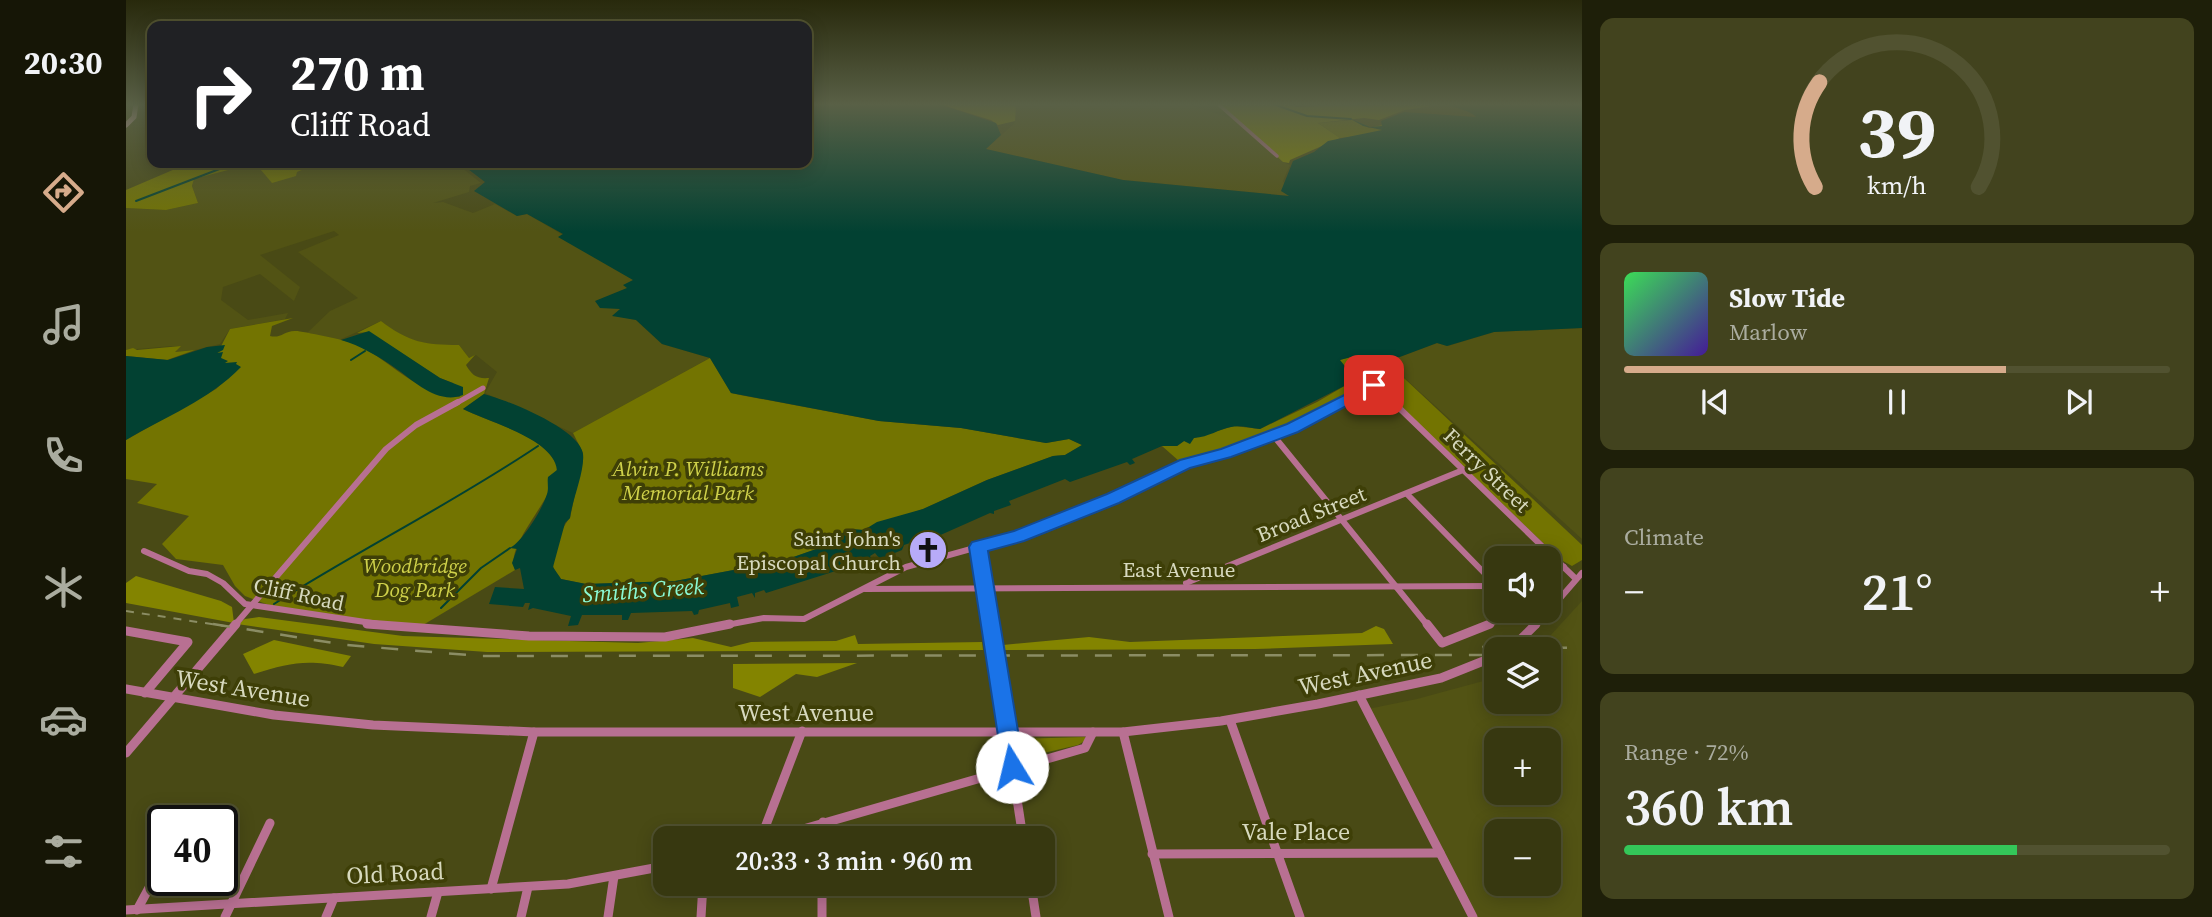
<!DOCTYPE html>
<html lang="en">
<head>
<meta charset="utf-8">
<style>
	body { margin:0; font-family:"Source Serif 4",serif; background:#42431e; color:#f1f3f6; height:100vh; display:flex; flex-direction:column; font-size:26px; white-space:nowrap }
	* { box-sizing:border-box; margin:0 }
	p { font-size:23px; color:#aaac9f }
	.icon { flex:none; width:38px; height:38px; fill:none; stroke:currentColor; stroke-width:2; stroke-linecap:round; stroke-linejoin:round }
	.map { position:relative; flex:1; overflow:hidden }
	.panel { display:flex; flex-direction:column; gap:18px; padding:18px; background:#1e1f09; width:630px }
	.panel>* { flex:none }
	.hud { position:absolute; left:21px; top:21px; width:665px; height:147px; border-radius:14px; box-shadow:0 4px 18px #0003,0 0 0 2px #515230; background:#202124; color:#fff; overflow:hidden }
	.fabs { position:absolute; left:1358px; top:546px; display:grid; gap:14px }
	.fabs a { display:grid; place-items:center; width:77px; height:77px; border-radius:14px; background:#373810; box-shadow:0 4px 18px #0003,0 0 0 2px #515230; font-size:35px }
	.speed { position:absolute; left:21px; top:805px; display:flex; gap:14px; font-size:35px; font-weight:700; text-align:center }
	.speed>* { display:grid; place-content:center; width:91px; height:91px; border-radius:50%; background:#373810; box-shadow:0 4px 18px #0003,0 0 0 2px #515230; line-height:1 }
	.speed .limit { border:4px solid #111; border-radius:10px; background:#fff; color:#111 }
	.pin { position:absolute; display:grid; place-items:center; width:60px; height:60px; color:#fff; margin:-30px; border-radius:14px; box-shadow:0 4px 10px #0006 }
	.me { position:absolute; width:77px; margin:-38px; rotate:351deg; stroke-linejoin:round; filter:drop-shadow(0 0 5px #0008) }
	.turn { display:flex; align-items:center; gap:24px; height:147px; padding:0 28px; font-size:32px }
	.turn .icon { width:91px; height:91px; stroke-width:2.5 }
	.turn b { display:block; font-size:49px; line-height:60px }
	.big { font-size:52px; font-weight:600; line-height:1.1 }
	.panel .widget { flex:1; display:flex; flex-direction:column; justify-content:center; gap:10px; min-width:0; padding:0 24px; border-radius:14px; background:#42431e }
	.panel .dial { align-items:center; gap:0 }
	.dial svg { height:182px; overflow:visible; fill:none; stroke:#515230; stroke-width:7; stroke-linecap:round; text-anchor:middle }
	.dial text { fill:#f1f3f6; stroke:none }
	.song { display:flex; align-items:center; gap:21px }
	.cover { width:84px; height:84px; border-radius:10px; background:linear-gradient(135deg,hsl(130 70% 55%),hsl(260 70% 35%)) }
	.played { height:7px; border-radius:4px; background:linear-gradient(90deg,#d6ab8b 70%,#515230 70%) }
	.keys { display:flex; justify-content:space-around; direction:ltr }
	.heat { display:flex; justify-content:space-between; align-items:center; font-size:38px; direction:ltr }
	.charge { height:10px; border-radius:5px; background:linear-gradient(90deg,#34c759 72%,#515230 0) }
	.trip { position:absolute; left:527px; top:826px; width:402px; height:70px; border-radius:14px; background:#373810; box-shadow:0 4px 18px #0003,0 0 0 2px #515230; font-weight:600; line-height:70px; text-align:center }
	main { display:flex; flex:1; min-height:0 }
	.menu { display:flex; flex-direction:column; width:126px; justify-content:space-around; align-items:center; background:#161606; color:#aaac9f }
	.menu .icon { width:49px; height:49px }
	.menu .active { color:#d6ab8b }
	.menu b { font-size:32px; color:#f1f3f6 }
	.map>svg:first-child { display:block }
	.built { fill:#525314; fill-rule:evenodd }
	.green { fill:#737401 }
	.forest { fill:#838400 }
	.water { fill:#024132 }
	.lines { fill:none; stroke-linecap:round; stroke-linejoin:round }
	.stream { stroke:#024132; stroke-width:2 }
	.minor-far3 { stroke:#b87092; stroke-width:3.5 }
	.minor-far2 { stroke:#b87092; stroke-width:5 }
	.minor-far1 { stroke:#b87092; stroke-width:6 }
	.minor { stroke:#b87092; stroke-width:9 }
	.major { stroke:#f3b8d2; stroke-width:5 }
	.rail-far1 { stroke:#8b8d64; stroke-width:2; stroke-dasharray:8 8; stroke-linecap:butt }
	.rail { stroke:#8b8d64; stroke-width:2.5; stroke-dasharray:17 17; stroke-linecap:butt }
	.minor-bridge { stroke:#b87092; stroke-width:9 }
	.route { fill:#1a73e8; stroke:#114b97; stroke-width:2 }
	.labels { text-anchor:middle; dominant-baseline:central; stroke-width:7; stroke-linejoin:round; paint-order:stroke }
	.park-label { font-size:21px; font-style:italic; fill:#cfd14a; stroke:#3e3f07 }
	.street-label { font-size:21px; fill:#d7d9be; stroke:#3e3f07 }
	.poi-label { font-size:21px; fill:#d7d9be; stroke:#3e3f07; text-anchor:end }
	.water-label { font-size:23px; font-style:italic; fill:#8af9d4; stroke:#3e3f07 }
	.near-street-label { font-size:24px; fill:#d7d9be; stroke:#3e3f07 }
</style>
</head>
<body>
<main>
<nav class="menu">
<b>20:30</b>
<svg class="icon active" aria-label="directions" viewBox="0 0 24 24"><path d="M12 3l9 9-9 9-9-9zM9 14v-3h6M13 9l2 2-2 2"/></svg>
<svg class="icon" aria-label="music" viewBox="0 0 24 24"><path d="M9 18V5l10-2v13"/><circle cx="6" cy="18" r="3"/><circle cx="16" cy="16" r="3"/></svg>
<svg class="icon" aria-label="phone" viewBox="0 0 24 24"><path d="M5 4h4l2 5-3 2q2 4 5 5l2-3 5 2v4C11 20 4 13 5 4z"/></svg>
<svg class="icon" aria-label="climate" viewBox="0 0 24 24"><path d="M12 3v18M4 7l16 10M4 17L20 7"/></svg>
<svg class="icon" aria-label="car" viewBox="0 0 24 24"><path d="M5 17H2v-5l4-1 3-4h7l3 4 3 1v5h-3M9 17h6M6 11h13"/><circle cx="7" cy="17" r="2"/><circle cx="17" cy="17" r="2"/></svg>
<svg class="icon" aria-label="filters" viewBox="0 0 24 24"><path d="M4 7h16M4 17h16"/><circle cx="9" cy="7" r="2"/><circle cx="15" cy="17" r="2"/></svg>
</nav>
<div class="map">
<svg width="1456" height="917" viewBox="0 0 1456 917">
	<rect width="100%" height="100%" fill="#494a15"/>
	<g class="built">
		<polygon points="882,104 1061,104 1110,120 1157,162 1164,165 1157,181 1164,196 997,180 859,149 888,124 890,107"/>
		<polygon points="129,163 171,172 176,170 169,163 330,163 355,183 344,186 343,192 307,203 317,202 347,213 369,204 391,216 401,214 437,235 433,237 508,280 502,288 470,301 495,309 487,315 510,320 536,344 584,358 447,433 359,393 371,372 350,355 343,358 333,345 308,345 276,338 255,321 211,341 180,334 204,311 232,298 172,252 213,235 208,231 134,255 174,287 168,301 134,274 97,287 95,300 122,320 162,313 159,319 104,329 94,344 69,350 48,352 54,346 46,346 0,350 0,208 40,210 72,203 66,186 68,179"/>
		<polygon points="1456,328 1456,539 1263,364 1263,361 1311,343 1322,346 1368,332"/>
		<path d="M1456,601V917H1345L1332,897L1242,709L1291,699L1361,680L1370,674V702H1423V649H1412ZM1370,740H1423V793H1370ZM1370,831H1423V884H1370Z"/>
	</g>
	<g class="green">
		<polygon points="1226,120 1243,128 1268,122 1267,127 1243,135 1214,138 1192,123"/>
		<polygon points="63,163 169,163 176,170 171,172 170,176 146,183 129,163 68,179 66,186 72,203 40,210 0,208 0,190"/>
		<path d="M167,318L146,326L144,336C155,339 159,330 170,331C176,331 222,341 227,343C268,361 286,393 334,397L327,383L314,378L243,332L231,333L255,321C282,342 299,345 333,345L343,358L349,355L340,365C346,375 350,379 363,378L358,394L337,409C369,425 416,434 431,465C432,497 378,543 389,570L297,625L236,623L148,607L119,596L109,586L97,565L50,559L36,544L63,516L11,503L31,484L0,479V440L90,389L114,367L99,363L91,354L104,329Z"/>
		<polygon points="55,346 49,352 69,350 41,360 0,356 0,350 7,348 11,350"/>
		<path d="M1225,357L1239,367L1262,368L1263,364L1456,545V560L1446,566L1435,560L1249,383C1218,394 1192,412 1162,426C1126,442 1090,450 1053,461L1036,446H1051L1058,441L1108,426L1134,429L1191,402L1222,384L1227,376L1213,360Z"/>
		<path d="M584,358L605,393L614,395L753,421L835,428L920,443L943,439L956,445L939,455L927,456L861,480L797,509L738,530L723,529L696,547L656,561L549,581L460,584L435,579C433,575 430,573 428,569C423,558 436,526 444,518L456,461L457,453L447,433Z"/>
		<polygon points="959,737 960,740 952,745 892,759 888,739"/>
	</g>
	<g class="forest">
		<polygon points="813,104 882,104 890,107 889,121 872,125 865,120"/>
		<polygon points="1093,104 1164,104 1169,107 1297,104 1306,106 1279,110 1253,120 1238,118 1192,123 1214,138 1164,160 1163,163 1157,162"/>
		<polygon points="10,576 95,601 106,607 108,623 0,603 0,583"/>
		<polygon points="133,617 277,636 512,643 567,638 605,647 625,642 710,641 729,635 732,644 856,642 857,650 361,652 248,644 111,624 119,619"/>
		<polygon points="1250,626 1258,629 1267,644 1129,649 877,650 877,645 963,637 1004,642 1236,633"/>
		<path d="M148,640L225,656L217,667C181,659 163,663 128,674L117,654Z"/>
		<polygon points="731,663 691,677 670,674 634,697 607,688 607,664"/>
	</g>
	<g class="water">
		<path d="M681,104H813L870,123L875,135L860,149L997,180L1163,196L1155,191L1167,161L1188,152L1202,141L1256,130L1237,126L1225,119L1244,127L1256,126L1255,121L1278,112L1350,117C1344,110 1327,108 1320,104H1456V328L1368,332L1321,346L1311,343L1263,361L1262,368C1248,371 1235,366 1225,357L1214,360L1227,376L1221,381L1222,384L1134,429C1123,428 1114,425 1105,427C1093,429 1083,437 1068,438L1064,444L1058,441L1051,446H1036L1006,459L1009,463L1004,465L1001,462L944,482L939,479L883,501L885,505L868,511V514L864,513L810,537L808,534L790,540L791,544L786,546L784,543L778,545L776,550L754,559L749,553L744,556L749,564H745L741,557L715,567L716,569L640,593L638,590L629,593V598L626,593L611,597L613,606L605,608L604,603L573,610L572,614L568,615L566,611L505,613L502,620H496V615H456L452,625L442,626L445,616L407,608L402,610L404,603H399L397,607L363,604L369,587L398,589L394,568L389,570L386,563L391,549L384,548C397,541 417,508 421,494C423,488 421,483 422,477L431,470C428,439 365,423 337,409L358,394C381,400 454,429 457,454C459,471 446,500 444,518L439,523L427,567L435,579L460,584L549,581L656,561L696,547L723,529L738,530L751,522L797,509L861,480L927,456L939,455L956,445L943,439L920,443L835,428L753,421L605,393L584,358L536,344L510,320L486,316L494,309L474,308L469,301L501,288L497,285L507,280L432,237L437,234L401,214L391,216L348,191L359,182L334,163H681Z"/>
		<path d="M243,331L314,378L337,387V395C312,405 288,381 272,370C256,358 233,345 215,340Z"/>
		<path d="M99,345L97,350L91,353L97,352L95,358L102,361L99,363L111,362L110,364L115,367C83,400 39,417 0,440V356L42,360L81,347Z"/>
	</g>
	<g class="lines">
		<g class="stream">
			<polyline points="1147,104 1181,116 1225,119"/>
			<polyline points="21,105 24,104"/>
			<polyline points="10,201 109,163"/>
			<polyline points="225,360 239,351"/>
			<path d="M148,604C235,549 327,503 412,446"/>
			<polyline points="315,608 355,568 384,548"/>
		</g>
		<polyline class="minor-far3" points="1092,104 1151,156"/>
		<g class="minor-far2">
			<polyline points="329,404 357,388"/>
			<polyline points="1213,404 1249,385 1268,404"/>
		</g>
		<g class="minor-far1">
			<polyline points="1267,402 1450,579"/>
			<polyline points="1147,435 1302,626"/>
			<polyline points="1281,494 1370,585"/>
			<polyline points="852,547 864,626"/>
			<polyline points="18,551 63,571 81,574 97,583 119,604 266,626"/>
			<polyline points="1423,577 1438,567"/>
			<polyline points="1060,583 1337,470"/>
			<polyline points="739,589 1370,586"/>
			<polyline points="1423,611 1456,573"/>
			<polyline points="108,626 260,449 290,425 332,402"/>
			<polyline points="595,626 638,618 678,619 780,567 892,536 987,499 1059,464 1166,428 1216,402"/>
			<polyline points="1361,626 1387,611"/>
			<polyline points="1408,626 1423,611"/>
		</g>
		<g class="minor">
			<polyline points="241,624 403,636 539,637 604,624"/>
			<polyline points="864,624 897,838"/>
			<polyline points="1301,624 1316,643 1364,624"/>
			<polyline points="0,631 62,642 19,693"/>
			<polyline points="1394,640 1410,624"/>
			<polyline points="0,689 148,715 247,725 408,732 997,732 1095,721 1192,704 1315,678 1370,656"/>
			<polyline points="1233,695 1347,917"/>
			<polyline points="1104,720 1174,917"/>
			<polyline points="997,732 1043,917"/>
			<polyline points="0,753 110,624"/>
			<polyline points="697,822 697,838"/>
			<polyline points="635,838 676,731"/>
			<polyline points="646,838 959,748 967,732"/>
			<polyline points="1026,854 1314,853"/>
			<polyline points="696,884 696,917"/>
			<polyline points="905,884 910,917"/>
			<polyline points="365,889 408,732"/>
			<polyline points="0,910 442,884 539,866"/>
			<polyline points="11,910 37,862"/>
			<polyline points="99,917 144,823"/>
			<polyline points="200,917 208,898"/>
			<polyline points="305,917 312,892"/>
			<polyline points="395,917 402,887"/>
			<polyline points="482,917 488,876"/>
			<polyline points="575,917 577,884"/>
		</g>
		<polyline class="major" points="0,125 8,117 10,104"/>
		<polyline class="rail-far1" points="0,611 98,626"/>
		<g class="rail">
			<polyline points="87,624 220,645 355,656 1370,655"/>
			<polyline points="1356,647 1456,648"/>
		</g>
		<polyline class="minor-bridge" points="1382,649 1394,640"/>
	</g>
	<linearGradient id="sky" x2="0" y2="1"><stop stop-color="#28290c"/><stop offset="0.45" stop-color="#596046"/><stop offset="1" stop-color="#596046" stop-opacity="0"/></linearGradient>
	<rect width="1456" height="232" fill="url(#sky)"/>
	<polygon class="route" points="1248,380 1256,385 1254,388 1172,432 1105,457 1064,468 993,503 898,541 862,551 898,767 894,775 886,778 878,775 843,547 846,542 888,531 981,494 1054,460 1095,449 1161,424"/>
	<defs>
		<g id="church-disc" transform="scale(2.0125)"><circle r="9.5" fill="#b7abf8" stroke="#3e3f07"/><path d="M-1.2-6h2.4v3.5h3.3v2.4h-3.3V6h-2.4V-.1h-3.3v-2.4h3.3Z" fill="#111"/></g>
	</defs>
	<g fill-rule="evenodd">
		<use href="#church-disc" x="802" y="550"/>
	</g>
	<g class="labels">
		<g class="park-label">
			<text x="562" y="468">Alvin P. Williams<tspan x="562" dy="24">Memorial Park</tspan></text>
			<text x="289" y="565">Woodbridge<tspan x="289" dy="24">Dog Park</tspan></text>
		</g>
		<g class="street-label">
			<text transform="translate(1361 470) rotate(44)">Ferry Street</text>
			<text transform="translate(1185 514) rotate(-22)">Broad Street</text>
			<text x="1053" y="569">East Avenue</text>
			<text transform="translate(173 594) rotate(12)">Cliff Road</text>
		</g>
		<g class="poi-label">
			<text x="775" y="538">Saint John's<tspan x="775" dy="24">Episcopal Church</tspan></text>
		</g>
		<g class="water-label">
			<text transform="translate(517 590) rotate(-4)">Smiths Creek</text>
		</g>
		<g class="near-street-label">
			<text transform="translate(1239 673) rotate(-12)">West Avenue</text>
			<text transform="translate(117 688) rotate(9)">West Avenue</text>
			<text x="680" y="712">West Avenue</text>
			<text x="1170" y="831">Vale Place</text>
			<text transform="translate(269 873) rotate(-3)">Old Road</text>
		</g>
	</g>
</svg>
<div class="fabs">
<a><svg class="icon" aria-label="sound" viewBox="0 0 24 24"><path d="M4 9h4l5-4v14l-5-4H4zM17 9q2 3 0 6"/></svg></a>
<a><svg class="icon" aria-label="layers" viewBox="0 0 24 24"><path d="M12 4l9 5-9 5-9-5zM3 14l9 5 9-5"/></svg></a>
<a>+</a>
<a>−</a>
</div>
<div class="speed"><div class="limit">40</div></div>
<div class="pin" style="left:1248px;top:385px;background:#d93025"><svg class="icon" aria-label="arrive" viewBox="0 0 24 24"><path d="M6 21V4h12l-3 4 3 4H6"/></svg></div>
<svg class="me" style="left:886px;top:767px" viewBox="-20 -20 40 40"><circle r="19" fill="#fff"/><path d="M0-13L10 11 0 6-10 11z" fill="#1a73e8"/></svg>
<div class="trip">20:33 · 3 min · 960 m</div>
<div class="hud">
<div class="turn"><svg class="icon" aria-label="right" viewBox="0 0 24 24"><path d="M7 20v-9h11M14 6l5 5-5 5"/></svg><div><b>270 m</b>Cliff Road</div></div>
</div>
</div>
<section class="panel">
<div class="widget dial"><svg viewBox="0 0 100 80">
<path d="M14 69A42 42 0 1 1 86 69"/>
<path d="M14 69A42 42 0 0 1 16 23" stroke="#d6ab8b"/>
<text x="50" y="56" font-size="32" font-weight="700">39</text>
<text x="50" y="72" font-size="11">km/h</text>
</svg></div>
<div class="widget">
<div class="song"><i class="cover"></i><div><b>Slow Tide</b><p>Marlow</p></div></div>
<div class="played"></div>
<div class="keys"><svg class="icon" aria-label="previous" viewBox="0 0 24 24"><path d="M18 5L8 12l10 7zM5 5v14"/></svg><svg class="icon" aria-label="pause" viewBox="0 0 24 24"><path d="M8 5v14M16 5v14"/></svg><svg class="icon" aria-label="next" viewBox="0 0 24 24"><path d="M6 5l10 7-10 7zM19 5v14"/></svg></div>
</div>
<div class="widget"><p>Climate</p>
<div class="heat"><a>−</a><b class="big">21°</b><a>+</a></div>
</div>
<div class="widget"><p>Range · 72%</p><b class="big">360 km</b><div class="charge"></div></div>
</section>
</main>
</body>
</html>
